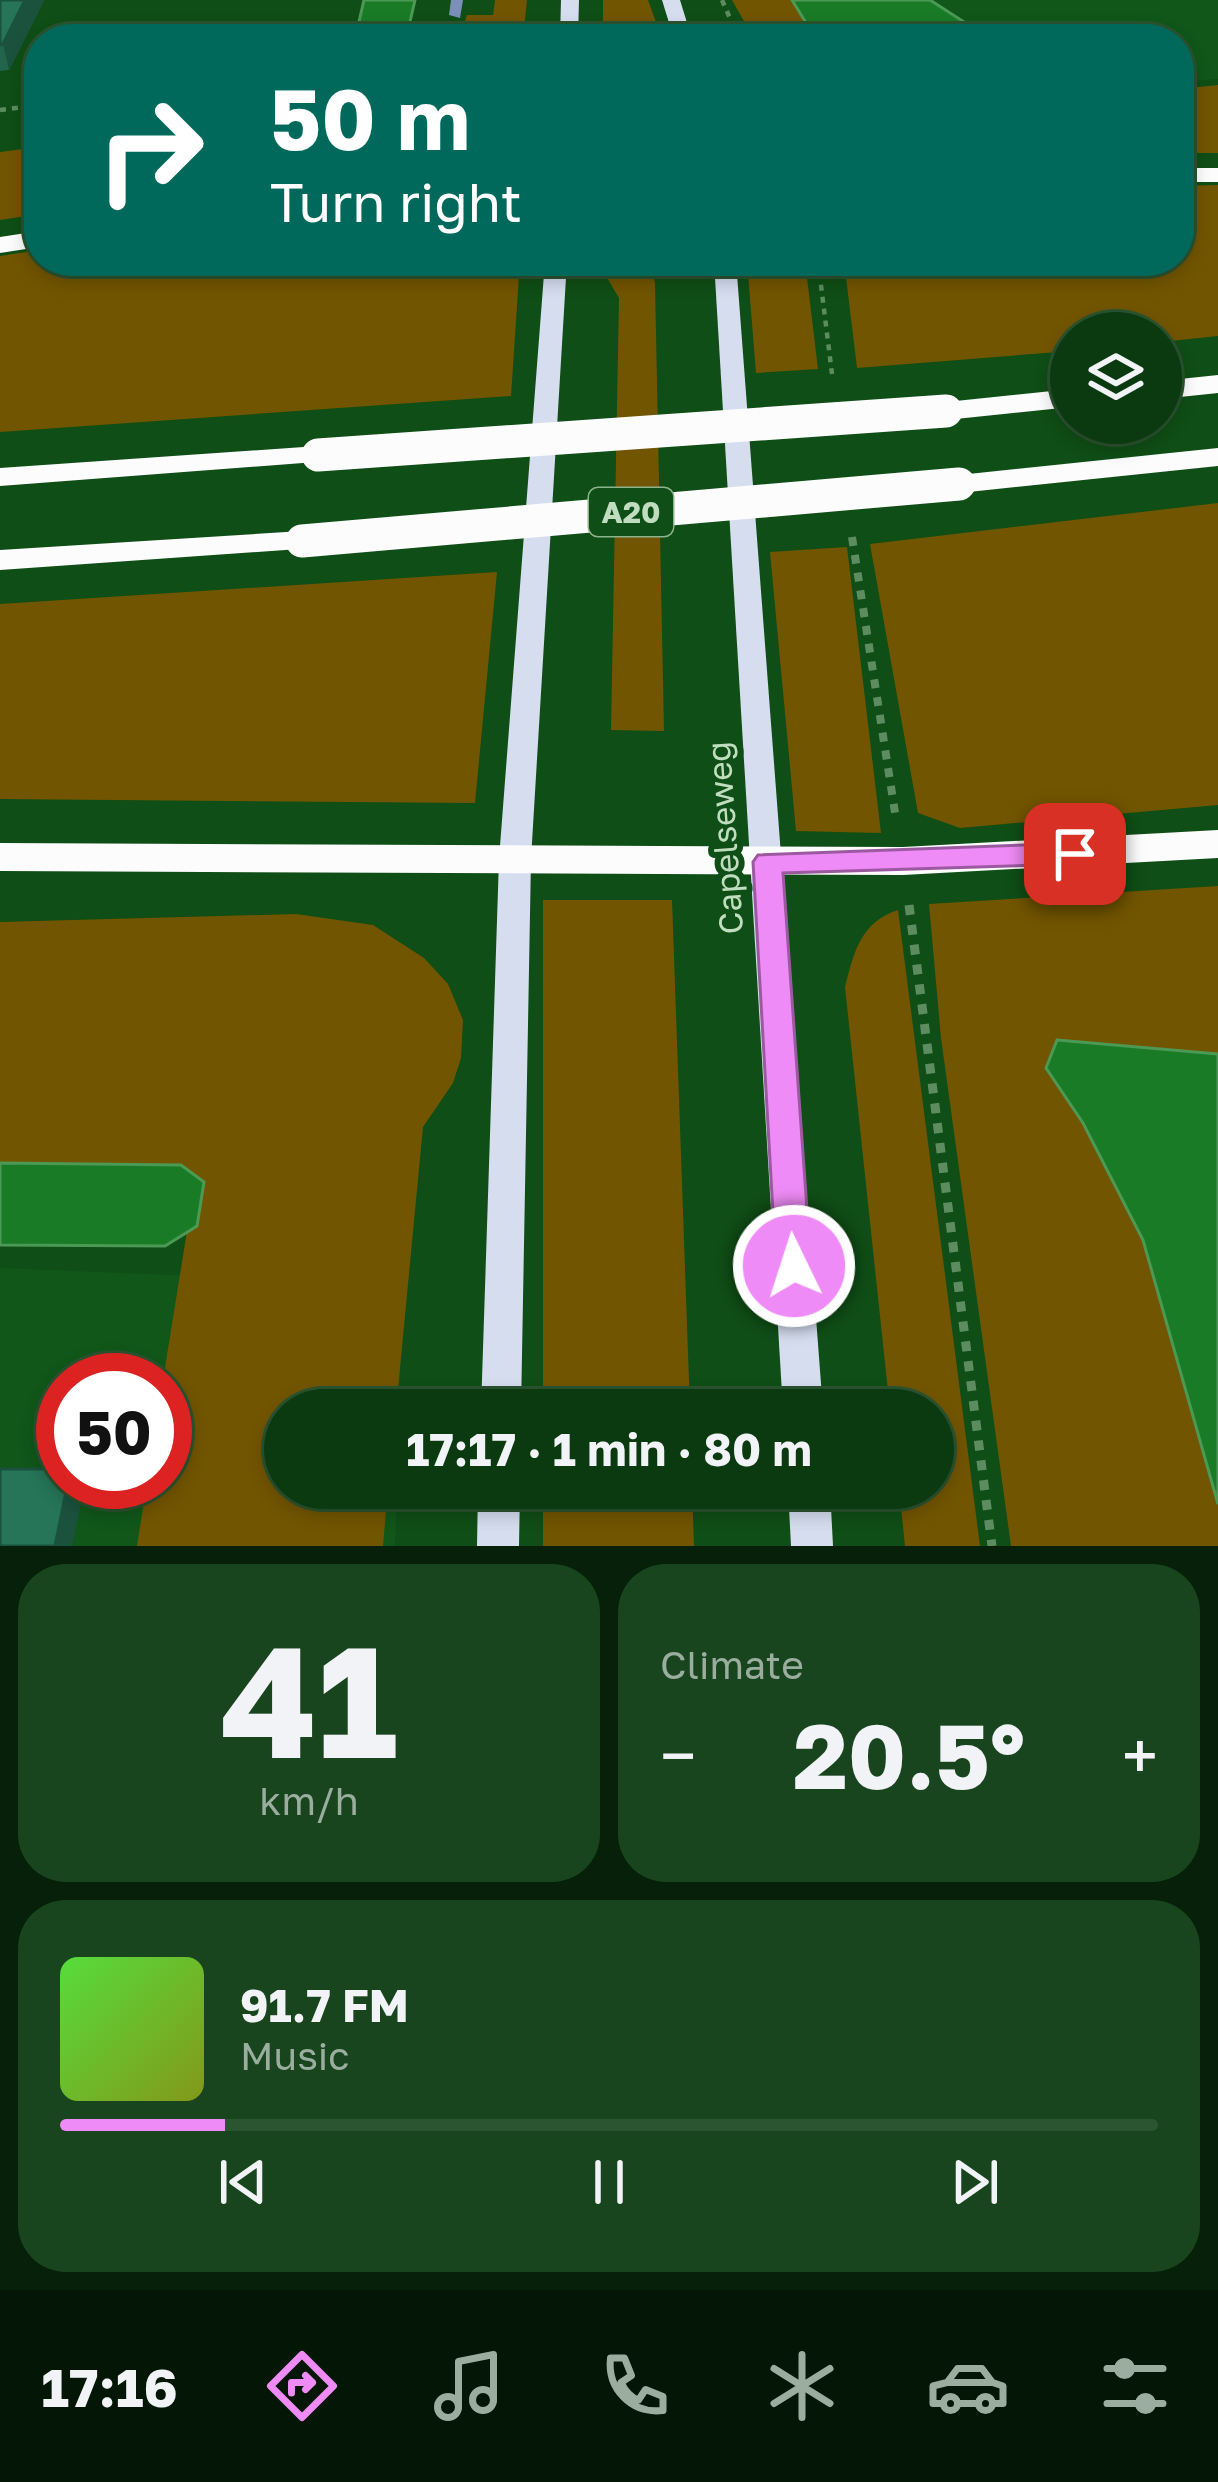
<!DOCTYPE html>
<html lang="en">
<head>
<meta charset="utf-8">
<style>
	body { margin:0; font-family:"Golos Text",sans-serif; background:#19451e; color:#f1f3f6; height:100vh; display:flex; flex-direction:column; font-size:45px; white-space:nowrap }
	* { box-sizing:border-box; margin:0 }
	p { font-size:39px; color:#9aad9f }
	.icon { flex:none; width:66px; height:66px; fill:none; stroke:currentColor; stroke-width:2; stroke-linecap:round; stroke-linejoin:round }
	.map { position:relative; height:1546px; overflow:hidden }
	.side { display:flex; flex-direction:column; gap:18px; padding:18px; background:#062009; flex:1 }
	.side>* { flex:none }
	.hud { position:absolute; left:24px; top:24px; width:1170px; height:252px; border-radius:48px; box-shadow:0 6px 18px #0003,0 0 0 3px #2b5430; background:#00695c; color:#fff; overflow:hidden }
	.fabs { position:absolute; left:1050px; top:312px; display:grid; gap:24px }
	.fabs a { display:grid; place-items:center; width:132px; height:132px; border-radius:50%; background:#0b3a10; box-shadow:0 6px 18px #0003,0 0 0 3px #2b5430; font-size:60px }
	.speed { position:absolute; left:36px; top:1353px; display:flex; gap:24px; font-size:60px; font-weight:700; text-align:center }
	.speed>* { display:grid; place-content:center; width:156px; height:156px; border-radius:50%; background:#0b3a10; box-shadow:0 6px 18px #0003,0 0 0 3px #2b5430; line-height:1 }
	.speed .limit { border:18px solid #d22; background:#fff; color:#111 }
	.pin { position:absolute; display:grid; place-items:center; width:102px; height:102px; color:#fff; margin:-51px; border-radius:24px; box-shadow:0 6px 18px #0006 }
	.me { position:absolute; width:132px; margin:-66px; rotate:356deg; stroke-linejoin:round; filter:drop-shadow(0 0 9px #0008) }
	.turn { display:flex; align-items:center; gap:42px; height:252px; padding:0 48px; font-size:54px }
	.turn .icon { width:156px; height:156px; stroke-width:2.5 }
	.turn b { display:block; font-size:84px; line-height:102px }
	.big { font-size:90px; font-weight:700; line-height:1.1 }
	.side .widget { flex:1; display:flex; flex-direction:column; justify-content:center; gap:18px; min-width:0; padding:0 42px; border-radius:48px; background:#19451e }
	.side .dial { align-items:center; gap:0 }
	.dial b { font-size:156px; line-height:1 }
	.song { display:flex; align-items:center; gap:36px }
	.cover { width:144px; height:144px; border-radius:18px; background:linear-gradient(135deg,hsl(110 70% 55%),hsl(70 70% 35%)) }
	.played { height:12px; border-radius:6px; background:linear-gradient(90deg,#ef8bf6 15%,#2b5430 15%) }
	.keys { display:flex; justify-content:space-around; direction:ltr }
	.heat { display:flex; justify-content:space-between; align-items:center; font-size:66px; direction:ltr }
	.side .tiles { flex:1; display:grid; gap:18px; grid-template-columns:1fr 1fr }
	.widget:last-child { grid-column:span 2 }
	.trip { position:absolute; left:264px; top:1389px; width:690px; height:120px; border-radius:60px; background:#0b3a10; box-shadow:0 6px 18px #0003,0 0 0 3px #2b5430; font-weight:700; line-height:120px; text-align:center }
	.tabs { display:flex; height:192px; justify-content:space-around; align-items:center; background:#041706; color:#9aad9f }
	.tabs .icon { width:84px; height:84px }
	.tabs .selected { color:#ef8bf6 }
	.tabs b { font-size:54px; color:#f1f3f6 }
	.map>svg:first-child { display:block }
	.built { fill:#105719; fill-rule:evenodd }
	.green { fill:#725501 }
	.water { fill:#197b26; stroke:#4b9954; stroke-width:3 }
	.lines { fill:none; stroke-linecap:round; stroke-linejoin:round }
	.path-far2 { stroke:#5c8c5f; stroke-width:4.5; stroke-dasharray:6 6; stroke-linecap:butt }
	.path-far1 { stroke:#5c8c5f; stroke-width:8; stroke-dasharray:9 9; stroke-linecap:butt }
	.path { stroke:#5c8c5f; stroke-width:9; stroke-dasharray:10 10; stroke-linecap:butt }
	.minor { fill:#7b8fb9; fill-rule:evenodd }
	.major { fill:#d5ddef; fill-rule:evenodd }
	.highway { fill:#fcfcfc; fill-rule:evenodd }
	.highway-bridge { stroke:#fcfcfc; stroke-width:33 }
	.wall { fill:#21654c }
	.shaded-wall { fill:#1b523e }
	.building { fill:#267558; stroke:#1b523e; stroke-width:3 }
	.route { fill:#ef8bf6; stroke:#9b5aa0; stroke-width:3 }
	.labels { text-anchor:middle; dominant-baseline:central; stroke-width:12; stroke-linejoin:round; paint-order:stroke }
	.shield { fill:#0f4e16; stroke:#8bb38c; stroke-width:3 }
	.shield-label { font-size:30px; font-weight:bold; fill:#c0debf }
	.street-label { font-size:33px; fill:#c0debf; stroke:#0f4e16 }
</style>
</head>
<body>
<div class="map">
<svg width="1218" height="1546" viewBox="0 0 1218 1546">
	<rect width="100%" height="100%" fill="#0f4e16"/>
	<g class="built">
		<polygon points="918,0 1218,0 1218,79 1179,82 1179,39 929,39"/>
		<path d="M0,1268L403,1284L399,1410H285V1488H397L395,1546H0ZM63,1380H165V1482H63Z"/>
	</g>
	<g class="green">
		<polygon points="495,0 527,0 523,39 459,39 467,15 493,15"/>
		<polygon points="603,0 648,0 662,39 603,39"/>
		<polygon points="732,0 792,0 816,39 754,39"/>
		<polygon points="1218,85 1218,153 1179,153 1179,89"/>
		<polygon points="39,147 39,214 0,220 0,152"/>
		<polygon points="1218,185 1218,336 1161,342 1161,333 1071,333 1071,351 857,368 844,261 1179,261 1179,186"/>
		<polygon points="39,250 39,261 520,261 511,396 0,432 0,256"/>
		<polygon points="597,261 649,261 655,283 664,731 611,730 619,298"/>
		<polygon points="747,261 805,261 818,369 756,373"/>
		<polygon points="1218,503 1218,805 960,828 918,813 870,544"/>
		<polygon points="847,547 881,833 796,831 770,552"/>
		<polygon points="497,572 475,803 0,799 0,604"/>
		<polygon points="1218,886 1218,1054 1047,1068 1083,1123 1143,1240 1218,1504 1218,1546 1011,1546 941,1038 929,904"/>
		<polygon points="543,900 672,900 690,1410 543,1410"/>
		<path d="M898,910L980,1546H905L899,1488H933V1410H890L845,987C854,951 861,922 898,910Z"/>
		<polygon points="296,914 373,925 424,958 448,984 463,1020 461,1058 453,1083 423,1127 396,1410 285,1410 285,1488 388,1488 383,1546 137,1546 147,1482 165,1482 163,1380 187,1231 197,1225 181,1165 0,1163 0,922"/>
		<polygon points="543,1488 692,1488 694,1546 543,1546"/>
	</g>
	<g class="water">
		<polygon points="364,0 415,0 406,39 355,39"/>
		<polygon points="792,0 930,0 964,22 1010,39 816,39"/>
		<polygon points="1057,1040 1218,1054 1218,1504 1143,1240 1083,1123 1046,1068"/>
		<polygon points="0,1163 181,1165 204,1182 197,1226 165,1246 0,1245"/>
	</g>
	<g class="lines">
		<g class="path-far2">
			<polyline points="722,0 739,39"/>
			<polyline points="0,110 39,105"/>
			<polyline points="818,261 832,374"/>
		</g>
		<polyline class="path-far1" points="852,537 896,819"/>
		<polyline class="path" points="909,905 992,1546"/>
		<polygon class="minor" points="451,0 463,0 460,18 449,15"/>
		<g class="major">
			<polygon points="561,0 579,0 578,39 560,39"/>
			<polygon points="662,0 680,0 692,39 674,39"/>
			<polygon points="545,261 567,261 531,859 521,1410 481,1410 499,859"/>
			<polygon points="714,261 736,261 823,1410 783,1410"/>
			<polygon points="478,1488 520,1488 519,1546 477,1546"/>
			<polygon points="788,1488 830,1488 833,1546 791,1546"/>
		</g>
		<g class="highway">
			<rect x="1179" y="168" width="39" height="14"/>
			<polygon points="39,231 39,247 0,253 0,237"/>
			<polygon points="1218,375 1218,393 1161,399 1161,381"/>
			<polygon points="1071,389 1071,407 946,420 931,411 946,402"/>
			<polygon points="318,446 333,455 329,461 0,486 0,468"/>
			<polygon points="1218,448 1218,466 959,493 944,484 959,475"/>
			<polygon points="302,531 313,534 318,541 313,548 0,570 0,550"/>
			<polygon points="1218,830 1218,858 903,875 0,871 0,843 903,847"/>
		</g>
		<g class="highway-bridge">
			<polyline points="318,455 946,411"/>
			<polyline points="302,541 959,484"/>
		</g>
	</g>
	<polygon class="wall" points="0,0 44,0 9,70 0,71"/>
	<g class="shaded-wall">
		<polygon points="25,0 44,0 9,70 3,44"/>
		<polygon points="68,1482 77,1482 83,1494 72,1546 55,1546"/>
	</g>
	<g class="building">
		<polygon points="0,0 25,0 3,44 0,45"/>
		<polygon points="0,1469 63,1469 63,1482 68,1482 55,1546 0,1546"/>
	</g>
	<polygon class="route" points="1075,843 1089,854 1075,864 783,873 811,1266 806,1277 794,1282 781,1277 776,1266 753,862 758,855"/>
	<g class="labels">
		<rect class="shield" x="589" y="488" width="84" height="48" rx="9"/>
		<g class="shield-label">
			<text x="631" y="512">A20</text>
		</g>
		<g class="street-label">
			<text transform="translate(724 838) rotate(-94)">Capelseweg</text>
		</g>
	</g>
</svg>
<div class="fabs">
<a><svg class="icon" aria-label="layers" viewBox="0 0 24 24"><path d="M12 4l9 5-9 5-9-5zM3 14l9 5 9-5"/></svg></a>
</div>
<div class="speed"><div class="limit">50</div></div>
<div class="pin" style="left:1075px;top:854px;background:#d93025"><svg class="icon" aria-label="arrive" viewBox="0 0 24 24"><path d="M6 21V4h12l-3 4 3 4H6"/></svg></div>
<svg class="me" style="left:794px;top:1266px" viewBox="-20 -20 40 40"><circle r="17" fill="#ef8bf6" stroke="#fff" stroke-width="3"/><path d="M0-11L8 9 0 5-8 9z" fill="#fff"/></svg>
<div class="trip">17:17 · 1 min · 80 m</div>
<div class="hud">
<div class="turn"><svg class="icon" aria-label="right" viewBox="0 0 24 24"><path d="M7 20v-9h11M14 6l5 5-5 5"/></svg><div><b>50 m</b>Turn right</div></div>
</div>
</div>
<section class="side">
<div class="tiles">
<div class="widget dial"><b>41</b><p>km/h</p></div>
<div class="widget"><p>Climate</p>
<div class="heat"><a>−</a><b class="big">20.5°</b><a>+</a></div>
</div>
<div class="widget">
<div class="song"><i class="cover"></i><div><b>91.7 FM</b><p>Music</p></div></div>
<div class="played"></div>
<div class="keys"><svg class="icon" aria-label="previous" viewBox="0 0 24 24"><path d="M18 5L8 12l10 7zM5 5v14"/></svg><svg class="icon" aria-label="pause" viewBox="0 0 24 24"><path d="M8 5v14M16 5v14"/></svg><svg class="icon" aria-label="next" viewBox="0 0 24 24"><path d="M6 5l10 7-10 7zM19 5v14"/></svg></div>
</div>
</div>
</section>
<nav class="tabs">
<b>17:16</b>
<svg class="icon selected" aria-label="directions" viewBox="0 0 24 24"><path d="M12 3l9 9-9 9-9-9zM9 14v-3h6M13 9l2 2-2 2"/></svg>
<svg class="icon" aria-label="music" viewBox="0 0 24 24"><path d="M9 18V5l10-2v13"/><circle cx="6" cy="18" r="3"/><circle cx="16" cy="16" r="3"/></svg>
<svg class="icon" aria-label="phone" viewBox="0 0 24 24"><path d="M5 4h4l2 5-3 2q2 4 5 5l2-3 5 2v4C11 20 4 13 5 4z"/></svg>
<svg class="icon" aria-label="climate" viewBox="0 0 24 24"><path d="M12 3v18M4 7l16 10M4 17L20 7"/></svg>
<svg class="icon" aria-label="car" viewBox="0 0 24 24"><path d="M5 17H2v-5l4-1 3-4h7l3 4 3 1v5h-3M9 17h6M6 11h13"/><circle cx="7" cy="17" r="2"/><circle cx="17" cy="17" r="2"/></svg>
<svg class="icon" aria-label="filters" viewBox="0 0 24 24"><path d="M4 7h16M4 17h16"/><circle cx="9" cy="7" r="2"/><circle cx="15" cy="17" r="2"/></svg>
</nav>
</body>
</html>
